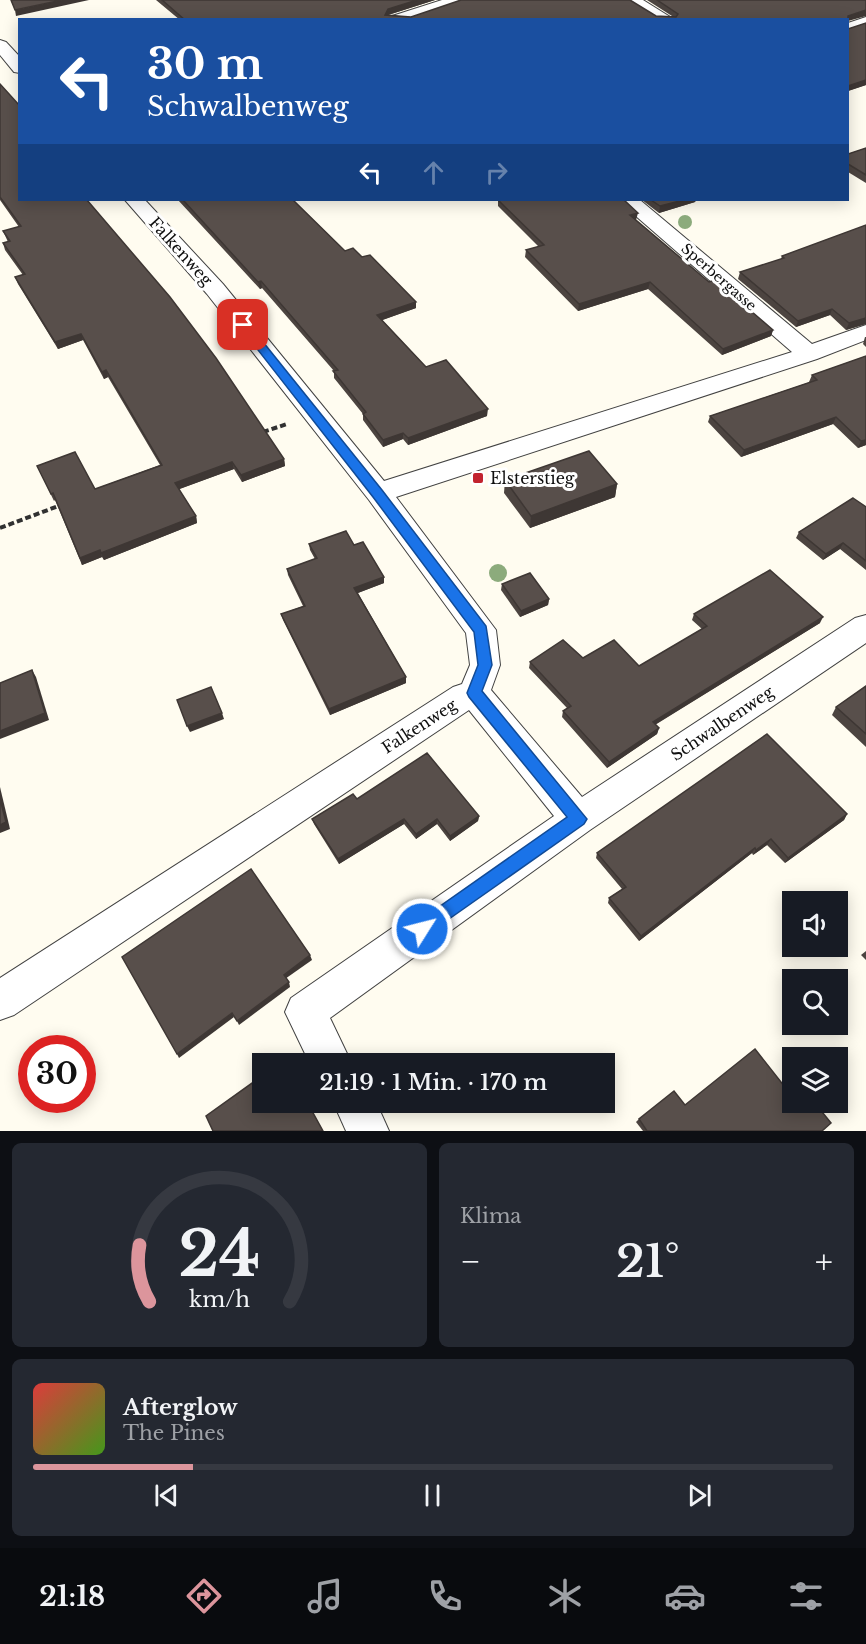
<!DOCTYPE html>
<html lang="de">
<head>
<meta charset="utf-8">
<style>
	body { margin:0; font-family:"Libre Baskerville",serif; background:#242831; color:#f1f3f6; height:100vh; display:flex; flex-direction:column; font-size:22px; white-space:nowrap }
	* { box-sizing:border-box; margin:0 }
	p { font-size:20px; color:#9ea1a6 }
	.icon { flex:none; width:33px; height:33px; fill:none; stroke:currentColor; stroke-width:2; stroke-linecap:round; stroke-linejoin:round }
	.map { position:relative; height:1131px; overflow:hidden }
	.side { display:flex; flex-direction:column; gap:12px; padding:12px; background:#0d0f14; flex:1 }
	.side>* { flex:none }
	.hud { position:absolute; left:18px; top:18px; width:831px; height:183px; border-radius:0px; box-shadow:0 3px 15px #0003; background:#1a4fa0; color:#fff; overflow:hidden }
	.buttons { position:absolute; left:782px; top:891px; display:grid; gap:12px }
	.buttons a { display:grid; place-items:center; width:66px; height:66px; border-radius:0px; background:#171b24; box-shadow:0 3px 15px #0003; font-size:30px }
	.speed { position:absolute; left:18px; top:1035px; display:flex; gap:12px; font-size:30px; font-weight:700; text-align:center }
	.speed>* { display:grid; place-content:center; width:78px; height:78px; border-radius:50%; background:#171b24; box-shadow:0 3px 15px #0003; line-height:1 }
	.speed .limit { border:9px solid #d22; background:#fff; color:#111 }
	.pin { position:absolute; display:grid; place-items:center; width:51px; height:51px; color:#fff; margin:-26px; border-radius:12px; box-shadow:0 3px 9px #0006 }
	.me { position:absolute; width:66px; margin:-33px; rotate:54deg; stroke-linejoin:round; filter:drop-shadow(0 0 4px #0008) }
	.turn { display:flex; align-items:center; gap:21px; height:126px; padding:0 30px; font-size:27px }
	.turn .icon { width:78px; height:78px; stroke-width:2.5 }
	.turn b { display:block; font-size:42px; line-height:51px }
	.lanes { display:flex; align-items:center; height:57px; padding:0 30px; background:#0003; justify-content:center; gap:30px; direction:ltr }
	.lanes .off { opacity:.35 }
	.big { font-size:45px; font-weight:600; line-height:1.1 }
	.side .card { flex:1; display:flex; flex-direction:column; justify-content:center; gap:9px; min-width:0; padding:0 21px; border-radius:9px; background:#242831 }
	.side .dial { align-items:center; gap:0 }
	.dial svg { height:156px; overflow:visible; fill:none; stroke:#363941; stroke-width:7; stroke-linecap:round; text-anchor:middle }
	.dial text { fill:#f1f3f6; stroke:none }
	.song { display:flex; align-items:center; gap:18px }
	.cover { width:72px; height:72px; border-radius:9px; background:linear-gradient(135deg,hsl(0 70% 55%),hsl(100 70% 35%)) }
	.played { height:6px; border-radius:3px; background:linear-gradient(90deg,#dc959c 20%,#363941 20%) }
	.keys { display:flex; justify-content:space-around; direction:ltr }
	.heat { display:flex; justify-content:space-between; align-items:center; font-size:33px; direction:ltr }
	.side .tiles { flex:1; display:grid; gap:12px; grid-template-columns:1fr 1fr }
	.card:last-child { grid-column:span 2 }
	.trip { position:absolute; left:252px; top:1053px; width:363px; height:60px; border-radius:0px; background:#171b24; box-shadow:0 3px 15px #0003; font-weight:600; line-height:60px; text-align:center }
	.dock { display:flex; height:96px; justify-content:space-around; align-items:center; background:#090b0e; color:#9ea1a6 }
	.dock .icon { width:42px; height:42px }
	.dock .current { color:#dc959c }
	.dock b { font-size:27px; color:#f1f3f6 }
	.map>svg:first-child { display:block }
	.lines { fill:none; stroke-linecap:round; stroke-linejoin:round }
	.minor-casing { stroke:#424242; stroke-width:2 }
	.path { stroke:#313131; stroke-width:4; stroke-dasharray:6 3; stroke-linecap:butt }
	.minor { fill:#fff; fill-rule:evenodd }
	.tree { fill:#8cab7c }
	.wall { fill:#4c4440 }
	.shaded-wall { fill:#3e3734 }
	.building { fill:#584f4b; stroke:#3e3734; stroke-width:1.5 }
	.route { fill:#1a73e8; stroke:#114b97; stroke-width:1.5 }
	.poi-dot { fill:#c2232e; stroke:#fff; stroke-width:2 }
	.labels { text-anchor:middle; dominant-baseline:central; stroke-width:6; stroke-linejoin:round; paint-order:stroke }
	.far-street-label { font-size:14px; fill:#0f0f0f; stroke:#fff }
	.street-label { font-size:16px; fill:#0f0f0f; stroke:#fff }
	.poi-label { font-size:16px; fill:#0f0f0f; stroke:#fff; text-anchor:start }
</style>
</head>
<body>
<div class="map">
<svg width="866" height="1131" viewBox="0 0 866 1131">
	<rect width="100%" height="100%" fill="#fffcf0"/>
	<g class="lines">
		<g class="minor-casing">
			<g id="minor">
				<polygon points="442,0 464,0 462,3 411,20 387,20 389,17"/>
				<polygon points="625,0 643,0 675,20 656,20"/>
				<polygon points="866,17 866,27 848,33 848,23"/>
				<polygon points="0,40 6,42 20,57 20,73 14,72 0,55"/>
				<polygon points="125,200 145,200 223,284 384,481 792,352 622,204 619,200 640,200 812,344 866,325 866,340 817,359 396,497 496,630 500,665 491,690 582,797 855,618 866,615 866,643 590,830 330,1018 352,1064 310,1064 285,1012 291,998 554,816 469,710 14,1015 0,1020 0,978 453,687 462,684 470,665 466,633 369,500 207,294"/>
				<polygon points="333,1102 376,1102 389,1131 346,1131"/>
			</g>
		</g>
		<g class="path">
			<polyline points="263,432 287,424"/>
			<polyline points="0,528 61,505"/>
		</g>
		<use href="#minor" class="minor"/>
	</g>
	<g class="tree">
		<circle cx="685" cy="222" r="7"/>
		<circle cx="498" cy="573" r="9"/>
	</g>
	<g class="wall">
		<polygon points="156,0 435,0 388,15 411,17 672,16 647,0 866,0 848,21 848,29 866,23 866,85 848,91 848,20 180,20"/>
		<polygon points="0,84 20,200 284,459 285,466 242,482 234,469 179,489 196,516 197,523 104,560 102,557 82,565 55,500 54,501 37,466 95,489 160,465 108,377 104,379 83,340 58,349 18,284 15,277 23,275 5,250 3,243 8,242 3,231 19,227 0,200"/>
		<polygon points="866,148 866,183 848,172 848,154"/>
		<polygon points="178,200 293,200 345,251 416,308 382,320 426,367 487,416 408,445 403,439 383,447 363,420 363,414 334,378 334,371 262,288 260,289"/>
		<polygon points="498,200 636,220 709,282 773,330 771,336 722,355 648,289 578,311 525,257 526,250 539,247 498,206"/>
		<polygon points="642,200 696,200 695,202 659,213"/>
		<polygon points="782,256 866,324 846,330 830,315 796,327 738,279 740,272 781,259"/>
		<polygon points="865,337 866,337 866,347 863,344"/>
		<polygon points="866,356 866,445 858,448 833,424 741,457 708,422 710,416 810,382 809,382 812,375"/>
		<polygon points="505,480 617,484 615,497 530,528 504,493"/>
		<polygon points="866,507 866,570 840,549 823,560 796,538 799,532"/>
		<polygon points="309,544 354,545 384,577 384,583 358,593 406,677 406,683 330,715 283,620 281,614 303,606 288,575 287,569 315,559 310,550"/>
		<polygon points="502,584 549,599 548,605 520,617 501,590"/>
		<polygon points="694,614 820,623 655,725 659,728 657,734 607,768 562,717 563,711 567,708 529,668 530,662 583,658 639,666 702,629 692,620"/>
		<polygon points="866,686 866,747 832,715 836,707"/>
		<polygon points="357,799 479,816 478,821 450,841 437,824 416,839 404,824 339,864 314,824 312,819"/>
		<polygon points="847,814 844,820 785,863 767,845 753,855 752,853 639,941 608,903 609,898 622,889 596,858 597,853"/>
		<polygon points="866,951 866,960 861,955"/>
		<polygon points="792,1096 822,1131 643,1131 636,1122 639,1119 685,1105"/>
	</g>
	<g class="shaded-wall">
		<polygon points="62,0 89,0 16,16 15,10"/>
		<polygon points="417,0 435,0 388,15 385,15 388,9"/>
		<polygon points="866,10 866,16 848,21 848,16"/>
		<polygon points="866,80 866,85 848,91 848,86"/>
		<polygon points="684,200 696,200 695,202 659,213 660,206"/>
		<polygon points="638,213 636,220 629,222 630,215"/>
		<polygon points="261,281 262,288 260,289 258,282"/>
		<polygon points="650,282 648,289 578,311 579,304"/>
		<polygon points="416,302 416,308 377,322 377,315"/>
		<polygon points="832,309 830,315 796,327 798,321"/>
		<polygon points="866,318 866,324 846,330 849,323"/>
		<polygon points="773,330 771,336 722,355 723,349"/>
		<polygon points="81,334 83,340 58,349 55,342"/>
		<polygon points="106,370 108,377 104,379 102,372"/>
		<polygon points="488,409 487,416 408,445 408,438"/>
		<polygon points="836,417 833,424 741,457 744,450"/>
		<polygon points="403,433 403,439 383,447 383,440"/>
		<polygon points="866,440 866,445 858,448 861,441"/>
		<polygon points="284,459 285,466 242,482 241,475"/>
		<polygon points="232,462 234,469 177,490 175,483"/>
		<polygon points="617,484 615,497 530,528 531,516"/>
		<polygon points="196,516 197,523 104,560 101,553"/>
		<polygon points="843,543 840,549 823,560 826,554"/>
		<polygon points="100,550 102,557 82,565 80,558"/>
		<polygon points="384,577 384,583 355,594 354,588"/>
		<polygon points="549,599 548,605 520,617 521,611"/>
		<polygon points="823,617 820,623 651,727 653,722"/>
		<polygon points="32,670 36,677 49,720 0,739 0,731"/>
		<polygon points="406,677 406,683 330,715 329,709"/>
		<polygon points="222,713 224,719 190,732 187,726"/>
		<polygon points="659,728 657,734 607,768 609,762"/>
		<polygon points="0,787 10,829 0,833"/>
		<polygon points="847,814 844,820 785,863 788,858"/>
		<polygon points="479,816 478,821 450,841 450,836"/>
		<polygon points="404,819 404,824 339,864 338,859"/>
		<polygon points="437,819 437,824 416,839 416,834"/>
		<polygon points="771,839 767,845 753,855 756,850"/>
		<polygon points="755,848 752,853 639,941 641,936"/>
		<polygon points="310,955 312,960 285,979 284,975"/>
		<polygon points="289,982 290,987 239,1025 237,1021"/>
		<polygon points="232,1013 234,1017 179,1058 177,1054"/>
	</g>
	<g class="building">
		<polygon points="11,0 62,0 15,10"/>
		<polygon points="162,0 417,0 388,9 385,15 411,17 461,0 630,0 656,16 676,17 678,14 657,0 866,0 866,10 848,16 848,29 866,23 866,80 848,86 848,20 185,20"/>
		<polygon points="0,84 20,106 20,200 87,200 170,297 216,358 284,459 241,475 232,462 175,483 196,516 101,553 100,550 80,558 53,493 51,494 37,466 75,452 95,489 162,465 106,370 102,372 81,334 55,342 15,277 25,274 3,243 10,241 3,231 21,226 0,197"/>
		<polygon points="866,148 866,175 848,164 848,154"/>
		<polygon points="183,200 293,200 345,251 353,248 362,257 370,255 416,302 377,315 426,367 446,360 488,409 408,438 403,433 383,440 363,414 366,412 333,371 338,370 261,281 258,282"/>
		<polygon points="498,200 624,200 638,213 630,215 709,282 715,280 773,330 723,349 650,282 579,304 526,250 544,245"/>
		<polygon points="651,200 684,200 660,206"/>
		<polygon points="866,225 866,318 849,323 832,309 798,321 740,272 784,258 782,256"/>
		<polygon points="866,356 866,440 861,441 836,417 744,450 710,416 817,380 812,375"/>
		<polygon points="589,451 617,484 531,516 505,480"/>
		<polygon points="853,498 866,507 866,561 843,543 826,554 799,532"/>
		<polygon points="346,531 354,545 363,542 384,577 354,588 406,677 329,709 281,614 305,606 287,569 317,558 309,544"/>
		<polygon points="770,570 823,617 653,722 659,728 609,762 563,711 571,706 530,662 563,640 583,658 614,640 639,666 707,626 694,614"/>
		<polygon points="530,573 549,599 521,611 502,584"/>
		<polygon points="32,670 45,713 0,731 0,683"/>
		<polygon points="866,686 866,734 836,707"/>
		<polygon points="211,687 222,713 187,726 177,700"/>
		<polygon points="767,734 847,814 788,858 771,839 756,850 755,848 641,936 609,898 626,887 597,853"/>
		<polygon points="427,753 479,816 450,836 437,819 416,834 404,819 338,859 312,819 353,794 357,799"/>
		<polygon points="0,799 6,822 0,825"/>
		<polygon points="251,869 310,955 284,975 289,982 237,1021 232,1013 177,1054 122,957"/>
		<polygon points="755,1049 792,1096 792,1102 814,1102 831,1123 822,1131 647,1131 639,1119 674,1091 685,1105"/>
		<polygon points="262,1076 262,1102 307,1102 323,1131 213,1131 206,1116"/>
	</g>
	<polygon class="route" points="243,321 247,322 382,490 486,626 492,665 482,691 587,819 584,824 422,938 416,936 413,929 416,923 567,817 469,697 467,693 478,665 474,632 373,497 240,327 238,325"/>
	<rect class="poi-dot" x="472" y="472" width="12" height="12" rx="3"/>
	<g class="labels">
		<g class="far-street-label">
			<text transform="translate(719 277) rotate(41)">Sperbergasse</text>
		</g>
		<g class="street-label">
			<text transform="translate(181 251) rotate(48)">Falkenweg</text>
			<text transform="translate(722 723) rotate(-34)">Schwalbenweg</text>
			<text transform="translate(419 726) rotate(-33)">Falkenweg</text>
		</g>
		<g class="poi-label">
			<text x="490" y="478">Elsterstieg</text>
		</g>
	</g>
</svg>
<div class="buttons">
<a><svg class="icon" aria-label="sound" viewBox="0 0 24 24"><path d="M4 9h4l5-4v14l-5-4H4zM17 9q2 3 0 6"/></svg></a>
<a><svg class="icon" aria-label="search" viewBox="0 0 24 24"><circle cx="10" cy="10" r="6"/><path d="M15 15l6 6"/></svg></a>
<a><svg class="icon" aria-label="layers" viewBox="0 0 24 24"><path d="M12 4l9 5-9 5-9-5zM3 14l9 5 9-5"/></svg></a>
</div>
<div class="speed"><div class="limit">30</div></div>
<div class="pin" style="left:243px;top:325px;background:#d93025"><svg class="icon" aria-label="arrive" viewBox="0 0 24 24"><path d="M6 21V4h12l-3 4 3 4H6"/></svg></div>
<svg class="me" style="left:422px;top:929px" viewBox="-20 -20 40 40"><circle r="17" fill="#1a73e8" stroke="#fff" stroke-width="3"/><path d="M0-11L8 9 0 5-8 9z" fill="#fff"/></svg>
<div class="trip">21:19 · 1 Min. · 170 m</div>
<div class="hud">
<div class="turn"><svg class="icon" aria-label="left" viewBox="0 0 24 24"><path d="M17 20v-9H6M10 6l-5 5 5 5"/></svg><div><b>30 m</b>Schwalbenweg</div></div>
<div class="lanes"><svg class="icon" aria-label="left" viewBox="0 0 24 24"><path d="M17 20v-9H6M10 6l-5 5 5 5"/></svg><svg class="icon off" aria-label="ahead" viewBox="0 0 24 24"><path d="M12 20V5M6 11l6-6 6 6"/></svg><svg class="icon off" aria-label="right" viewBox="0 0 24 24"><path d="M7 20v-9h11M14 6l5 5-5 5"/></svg></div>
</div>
</div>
<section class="side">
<div class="tiles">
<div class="card dial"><svg viewBox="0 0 100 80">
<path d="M14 69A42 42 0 1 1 86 69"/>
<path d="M14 69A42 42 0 0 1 9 40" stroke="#dc959c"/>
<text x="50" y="56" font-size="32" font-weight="700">24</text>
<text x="50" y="72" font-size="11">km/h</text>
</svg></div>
<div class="card"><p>Klima</p>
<div class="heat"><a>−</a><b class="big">21°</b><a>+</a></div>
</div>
<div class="card">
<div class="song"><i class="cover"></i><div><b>Afterglow</b><p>The Pines</p></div></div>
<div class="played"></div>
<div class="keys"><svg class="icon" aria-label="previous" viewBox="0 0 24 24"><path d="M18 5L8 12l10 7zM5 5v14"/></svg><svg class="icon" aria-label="pause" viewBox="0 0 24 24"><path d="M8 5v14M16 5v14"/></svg><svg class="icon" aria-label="next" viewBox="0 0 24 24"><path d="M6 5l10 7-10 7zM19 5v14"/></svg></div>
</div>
</div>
</section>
<nav class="dock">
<b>21:18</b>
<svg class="icon current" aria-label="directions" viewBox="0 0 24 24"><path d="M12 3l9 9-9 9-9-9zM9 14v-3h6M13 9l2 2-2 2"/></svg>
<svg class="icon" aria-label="music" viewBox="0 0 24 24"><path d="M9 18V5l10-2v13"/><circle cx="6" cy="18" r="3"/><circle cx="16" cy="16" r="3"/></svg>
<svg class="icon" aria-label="phone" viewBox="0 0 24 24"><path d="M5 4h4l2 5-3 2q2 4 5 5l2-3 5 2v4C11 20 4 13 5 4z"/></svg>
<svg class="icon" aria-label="climate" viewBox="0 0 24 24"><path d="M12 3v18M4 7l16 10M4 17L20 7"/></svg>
<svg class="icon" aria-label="car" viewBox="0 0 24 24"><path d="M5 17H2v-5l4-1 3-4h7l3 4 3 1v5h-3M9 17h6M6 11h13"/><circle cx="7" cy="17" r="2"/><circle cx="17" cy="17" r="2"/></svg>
<svg class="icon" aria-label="filters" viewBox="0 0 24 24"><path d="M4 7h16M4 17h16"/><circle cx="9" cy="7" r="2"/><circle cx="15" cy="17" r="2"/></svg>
</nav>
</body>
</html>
